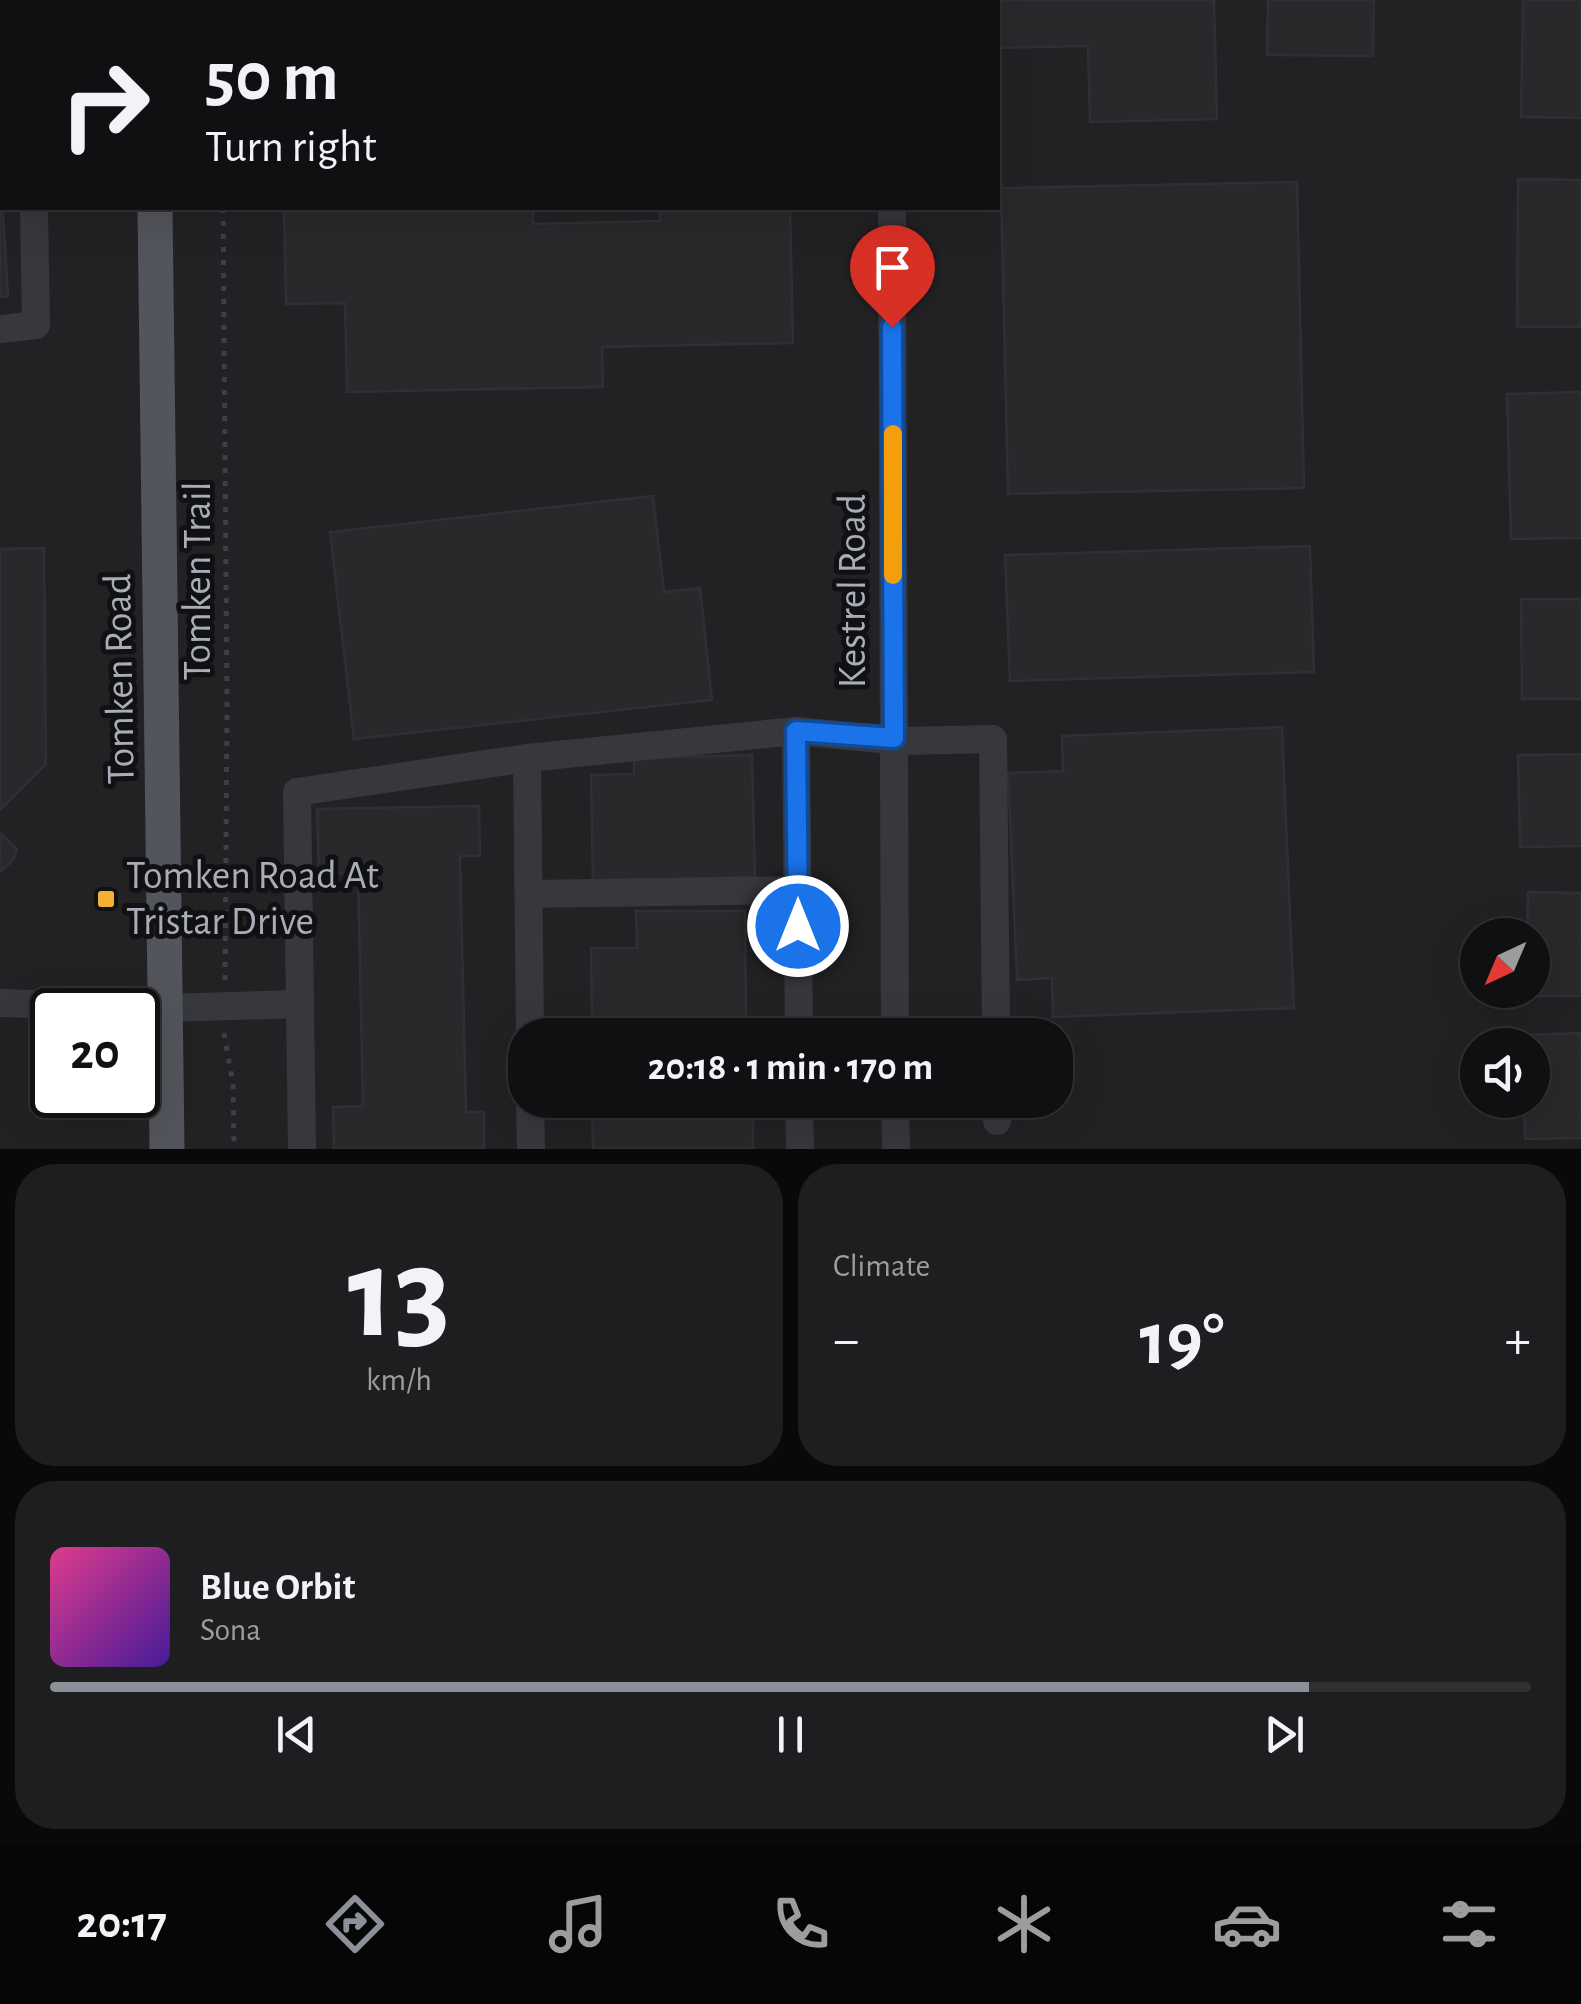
<!DOCTYPE html>
<html lang="en">
<head>
<meta charset="utf-8">
<style>
	body { margin:0; font-family:"Alegreya Sans",sans-serif; background:#1e1e20; color:#f1f3f6; height:100vh; display:flex; flex-direction:column; font-size:38px; white-space:nowrap }
	* { box-sizing:border-box; margin:0 }
	p { font-size:32px; color:#9c9d9f }
	.icon { flex:none; width:55px; height:55px; fill:none; stroke:currentColor; stroke-width:2; stroke-linecap:round; stroke-linejoin:round }
	.map { position:relative; height:1149px; overflow:hidden }
	.panel { display:flex; flex-direction:column; gap:15px; padding:15px; background:#09090a; flex:1 }
	.panel>* { flex:none }
	.guide { position:absolute; left:0px; top:0px; width:1000px; height:210px; box-shadow:0 10px 40px #0002,0 0 0 2px #303032; background:#101012; color:#f1f3f6; overflow:hidden }
	.needle { width:65px; rotate:224deg }
	.buttons { position:absolute; left:1460px; top:918px; display:grid; gap:20px }
	.buttons a { display:grid; place-items:center; width:90px; height:90px; border-radius:50%; background:#101012; box-shadow:0 10px 40px #0002,0 0 0 2px #303032; font-size:50px }
	.speed { position:absolute; left:30px; top:988px; display:flex; gap:20px; font-size:50px; font-weight:700; text-align:center }
	.speed>* { display:grid; place-content:center; width:130px; height:130px; border-radius:50%; background:#101012; box-shadow:0 10px 40px #0002,0 0 0 2px #303032; line-height:1 }
	.speed .limit { border:5px solid #111; border-radius:15px; background:#fff; color:#111 }
	.pin { position:absolute; display:grid; place-items:center; width:85px; height:85px; color:#fff; margin:-102px -42px; border-radius:50% 50% 50% 0; rotate:-45deg; box-shadow:0 0 10px #0007 }
	.pin .icon { rotate:45deg }
	.me { position:absolute; width:110px; margin:-55px; rotate:0deg; stroke-linejoin:round; filter:drop-shadow(0 0 8px #0008) }
	.turn { display:flex; align-items:center; gap:35px; height:210px; padding:0 40px; font-size:45px }
	.turn .icon { width:130px; height:130px; stroke-width:2.5 }
	.turn b { display:block; font-size:70px; line-height:85px }
	.big { font-size:75px; font-weight:600; line-height:1.1 }
	.panel .tile { flex:1; display:flex; flex-direction:column; justify-content:center; gap:15px; min-width:0; padding:0 35px; border-radius:40px; background:#1e1e20 }
	.panel .dial { align-items:center; gap:0 }
	.dial b { font-size:130px; line-height:1 }
	.song { display:flex; align-items:center; gap:30px }
	.cover { width:120px; height:120px; border-radius:15px; background:linear-gradient(135deg,hsl(330 70% 55%),hsl(260 70% 35%)) }
	.played { height:10px; border-radius:5px; background:linear-gradient(90deg,#8c9099 85%,#303032 85%) }
	.keys { display:flex; justify-content:space-around; direction:ltr }
	.heat { display:flex; justify-content:space-between; align-items:center; font-size:55px; direction:ltr }
	.panel .tiles { flex:1; display:grid; gap:15px; grid-template-columns:1fr 1fr }
	.tile:last-child { grid-column:span 2 }
	.trip { position:absolute; left:508px; top:1018px; width:565px; height:100px; border-radius:40px; background:#101012; box-shadow:0 10px 40px #0002,0 0 0 2px #303032; font-weight:600; line-height:100px; text-align:center }
	.tab-bar { display:flex; height:160px; justify-content:space-around; align-items:center; background:#060607; color:#9c9d9f }
	.tab-bar .icon { width:70px; height:70px }
	.tab-bar .selected { color:#8c9099 }
	.tab-bar b { font-size:45px; color:#f1f3f6 }
	.map>svg:first-child { display:block }
	.built { fill:#222225; fill-rule:evenodd }
	.building { fill:#29292c; stroke:#303034; stroke-width:2.5 }
	.lines { fill:none; stroke-linecap:round; stroke-linejoin:round }
	.path { stroke:#3d3f44; stroke-width:5; stroke-dasharray:5 8; stroke-linecap:butt }
	.minor { stroke:#37383d; stroke-width:28 }
	.major { stroke:#53555c; stroke-width:35 }
	.route-casing { stroke:#114b97; stroke-width:25 }
	.route { stroke:#1a73e8; stroke-width:18 }
	.slow { stroke:#f59e0b; stroke-width:18 }
	.poi-dot { fill:#f2b134; stroke:#111113; stroke-width:4 }
	.labels { text-anchor:middle; dominant-baseline:central; stroke-width:10; stroke-linejoin:round; paint-order:stroke }
	.street-label { font-size:40px; fill:#a8adb8; stroke:#111113 }
	.poi-label { font-size:40px; fill:#a8adb8; stroke:#111113; text-anchor:start }
</style>
</head>
<body>
<div class="map">
<svg width="1581" height="1149" viewBox="0 0 1581 1149">
	<rect width="100%" height="100%" fill="#161618"/>
	<path class="built" d="M0,0H1581V1149H0ZM2,2H998V208H2ZM1478,935H1532V990H1478ZM52,1010H138V1095H52ZM525,1035H1055V1100H525ZM1478,1045H1532V1100H1478Z"/>
	<g class="building">
		<polygon points="0,0 7,2 2,2 0,81"/>
		<rect x="279" y="0" width="171" height="2"/>
		<rect x="501" y="0" width="137" height="2"/>
		<rect x="686" y="0" width="119" height="2"/>
		<polygon points="980,0 1214,0 1217,119 1090,122 1088,46 998,48 998,2"/>
		<polygon points="1268,0 1374,0 1373,56 1267,55"/>
		<polygon points="1523,0 1581,0 1581,118 1521,117"/>
		<polygon points="0,166 8,296 0,297"/>
		<polygon points="1518,179 1581,180 1581,327 1517,327"/>
		<polygon points="1297,182 1304,488 1008,494 1001,188"/>
		<polygon points="284,208 533,208 533,224 660,221 660,208 790,208 793,343 602,347 603,387 347,392 345,303 286,304"/>
		<polygon points="1581,392 1581,538 1511,539 1507,394"/>
		<polygon points="653,496 664,592 700,588 712,700 354,739 330,532"/>
		<polygon points="1310,546 1314,672 1010,681 1005,555"/>
		<polygon points="44,548 46,764 0,810 0,549"/>
		<polygon points="1521,599 1581,599 1581,699 1522,699"/>
		<polygon points="1282,727 1294,1008 1053,1017 1052,978 1017,980 1008,773 1063,771 1062,736"/>
		<polygon points="1581,754 1581,846 1520,847 1518,755"/>
		<polygon points="752,755 755,877 593,881 591,775 634,774 634,758"/>
		<polygon points="479,806 480,856 460,856 466,1112 484,1112 484,1149 334,1149 333,1107 363,1106 358,873 319,874 317,809"/>
		<polygon points="0,833 17,849 13,860 0,872"/>
		<polygon points="1528,892 1581,893 1581,996 1527,996 1527,990 1532,990 1532,935 1527,935"/>
		<polygon points="636,911 745,911 746,1019 592,1020 591,948 637,948"/>
		<polygon points="1581,1033 1581,1138 1525,1139 1524,1100 1532,1100 1532,1045 1523,1045 1522,1035"/>
		<polygon points="592,1100 753,1100 753,1149 593,1149"/>
	</g>
	<g class="lines">
		<g class="path">
			<polyline points="226,0 226,2"/>
			<polyline points="223,208 227,706 225,982"/>
			<polyline points="224,1033 233,1084 234,1149"/>
		</g>
		<g class="minor">
			<polyline points="27,0 27,2"/>
			<polyline points="891,0 891,2"/>
			<polyline points="0,144 2,144"/>
			<polyline points="892,208 895,1035"/>
			<polyline points="0,329 36,325 34,208"/>
			<polyline points="796,731 799,1035"/>
			<polyline points="527,758 530,1035"/>
			<polyline points="529,894 798,890"/>
			<polyline points="0,1003 166,1008 300,1004"/>
			<polyline points="530,1100 531,1149"/>
			<polyline points="799,1100 800,1149"/>
			<polyline points="895,1100 896,1149"/>
			<polyline points="997,1100 997,1121"/>
			<polyline points="302,1149 297,792 527,758 796,731 902,741 993,739 996,1035"/>
		</g>
		<g class="major">
			<polyline points="152,0 152,2"/>
			<polyline points="155,208 167,1149"/>
		</g>
	</g>
	<g class="lines">
		<g class="route-casing">
			<polyline id="route" points="798,926 796,731 894,738 892,327"/>
		</g>
		<use href="#route" class="route"/>
		<polyline class="slow" points="893,434 893,575"/>
	</g>
	<rect class="poi-dot" x="96" y="889" width="20" height="20" rx="5"/>
	<g class="labels">
		<g class="street-label">
			<text transform="translate(198 581) rotate(-90)">Tomken Trail</text>
			<text transform="translate(853 591) rotate(-90)">Kestrel Road</text>
			<text transform="translate(120 679) rotate(-91)">Tomken Road</text>
		</g>
		<g class="poi-label">
			<text x="126" y="876">Tomken Road At<tspan x="126" dy="46">Tristar Drive</tspan></text>
		</g>
	</g>
</svg>
<div class="buttons">
<a><svg class="needle" viewBox="-14 -14 28 28"><path d="M0-13l5 13h-10z" fill="#e53935"/><path d="M0 13l5-13h-10z" fill="#9c9d9f"/></svg></a>
<a><svg class="icon" aria-label="sound" viewBox="0 0 24 24"><path d="M4 9h4l5-4v14l-5-4H4zM17 9q2 3 0 6"/></svg></a>
</div>
<div class="speed"><div class="limit">20</div></div>
<div class="pin" style="left:892px;top:327px;background:#d93025"><svg class="icon" aria-label="arrive" viewBox="0 0 24 24"><path d="M6 21V4h12l-3 4 3 4H6"/></svg></div>
<svg class="me" style="left:798px;top:926px" viewBox="-20 -20 40 40"><circle r="17" fill="#1a73e8" stroke="#fff" stroke-width="3"/><path d="M0-11L8 9 0 5-8 9z" fill="#fff"/></svg>
<div class="trip">20:18 · 1 min · 170 m</div>
<div class="guide">
<div class="turn"><svg class="icon" aria-label="right" viewBox="0 0 24 24"><path d="M7 20v-9h11M14 6l5 5-5 5"/></svg><div><b>50 m</b>Turn right</div></div>
</div>
</div>
<section class="panel">
<div class="tiles">
<div class="tile dial"><b>13</b><p>km/h</p></div>
<div class="tile"><p>Climate</p>
<div class="heat"><a>−</a><b class="big">19°</b><a>+</a></div>
</div>
<div class="tile">
<div class="song"><i class="cover"></i><div><b>Blue Orbit</b><p>Sona</p></div></div>
<div class="played"></div>
<div class="keys"><svg class="icon" aria-label="previous" viewBox="0 0 24 24"><path d="M18 5L8 12l10 7zM5 5v14"/></svg><svg class="icon" aria-label="pause" viewBox="0 0 24 24"><path d="M8 5v14M16 5v14"/></svg><svg class="icon" aria-label="next" viewBox="0 0 24 24"><path d="M6 5l10 7-10 7zM19 5v14"/></svg></div>
</div>
</div>
</section>
<nav class="tab-bar">
<b>20:17</b>
<svg class="icon selected" aria-label="directions" viewBox="0 0 24 24"><path d="M12 3l9 9-9 9-9-9zM9 14v-3h6M13 9l2 2-2 2"/></svg>
<svg class="icon" aria-label="music" viewBox="0 0 24 24"><path d="M9 18V5l10-2v13"/><circle cx="6" cy="18" r="3"/><circle cx="16" cy="16" r="3"/></svg>
<svg class="icon" aria-label="phone" viewBox="0 0 24 24"><path d="M5 4h4l2 5-3 2q2 4 5 5l2-3 5 2v4C11 20 4 13 5 4z"/></svg>
<svg class="icon" aria-label="climate" viewBox="0 0 24 24"><path d="M12 3v18M4 7l16 10M4 17L20 7"/></svg>
<svg class="icon" aria-label="car" viewBox="0 0 24 24"><path d="M5 17H2v-5l4-1 3-4h7l3 4 3 1v5h-3M9 17h6M6 11h13"/><circle cx="7" cy="17" r="2"/><circle cx="17" cy="17" r="2"/></svg>
<svg class="icon" aria-label="filters" viewBox="0 0 24 24"><path d="M4 7h16M4 17h16"/><circle cx="9" cy="7" r="2"/><circle cx="15" cy="17" r="2"/></svg>
</nav>
</body>
</html>
